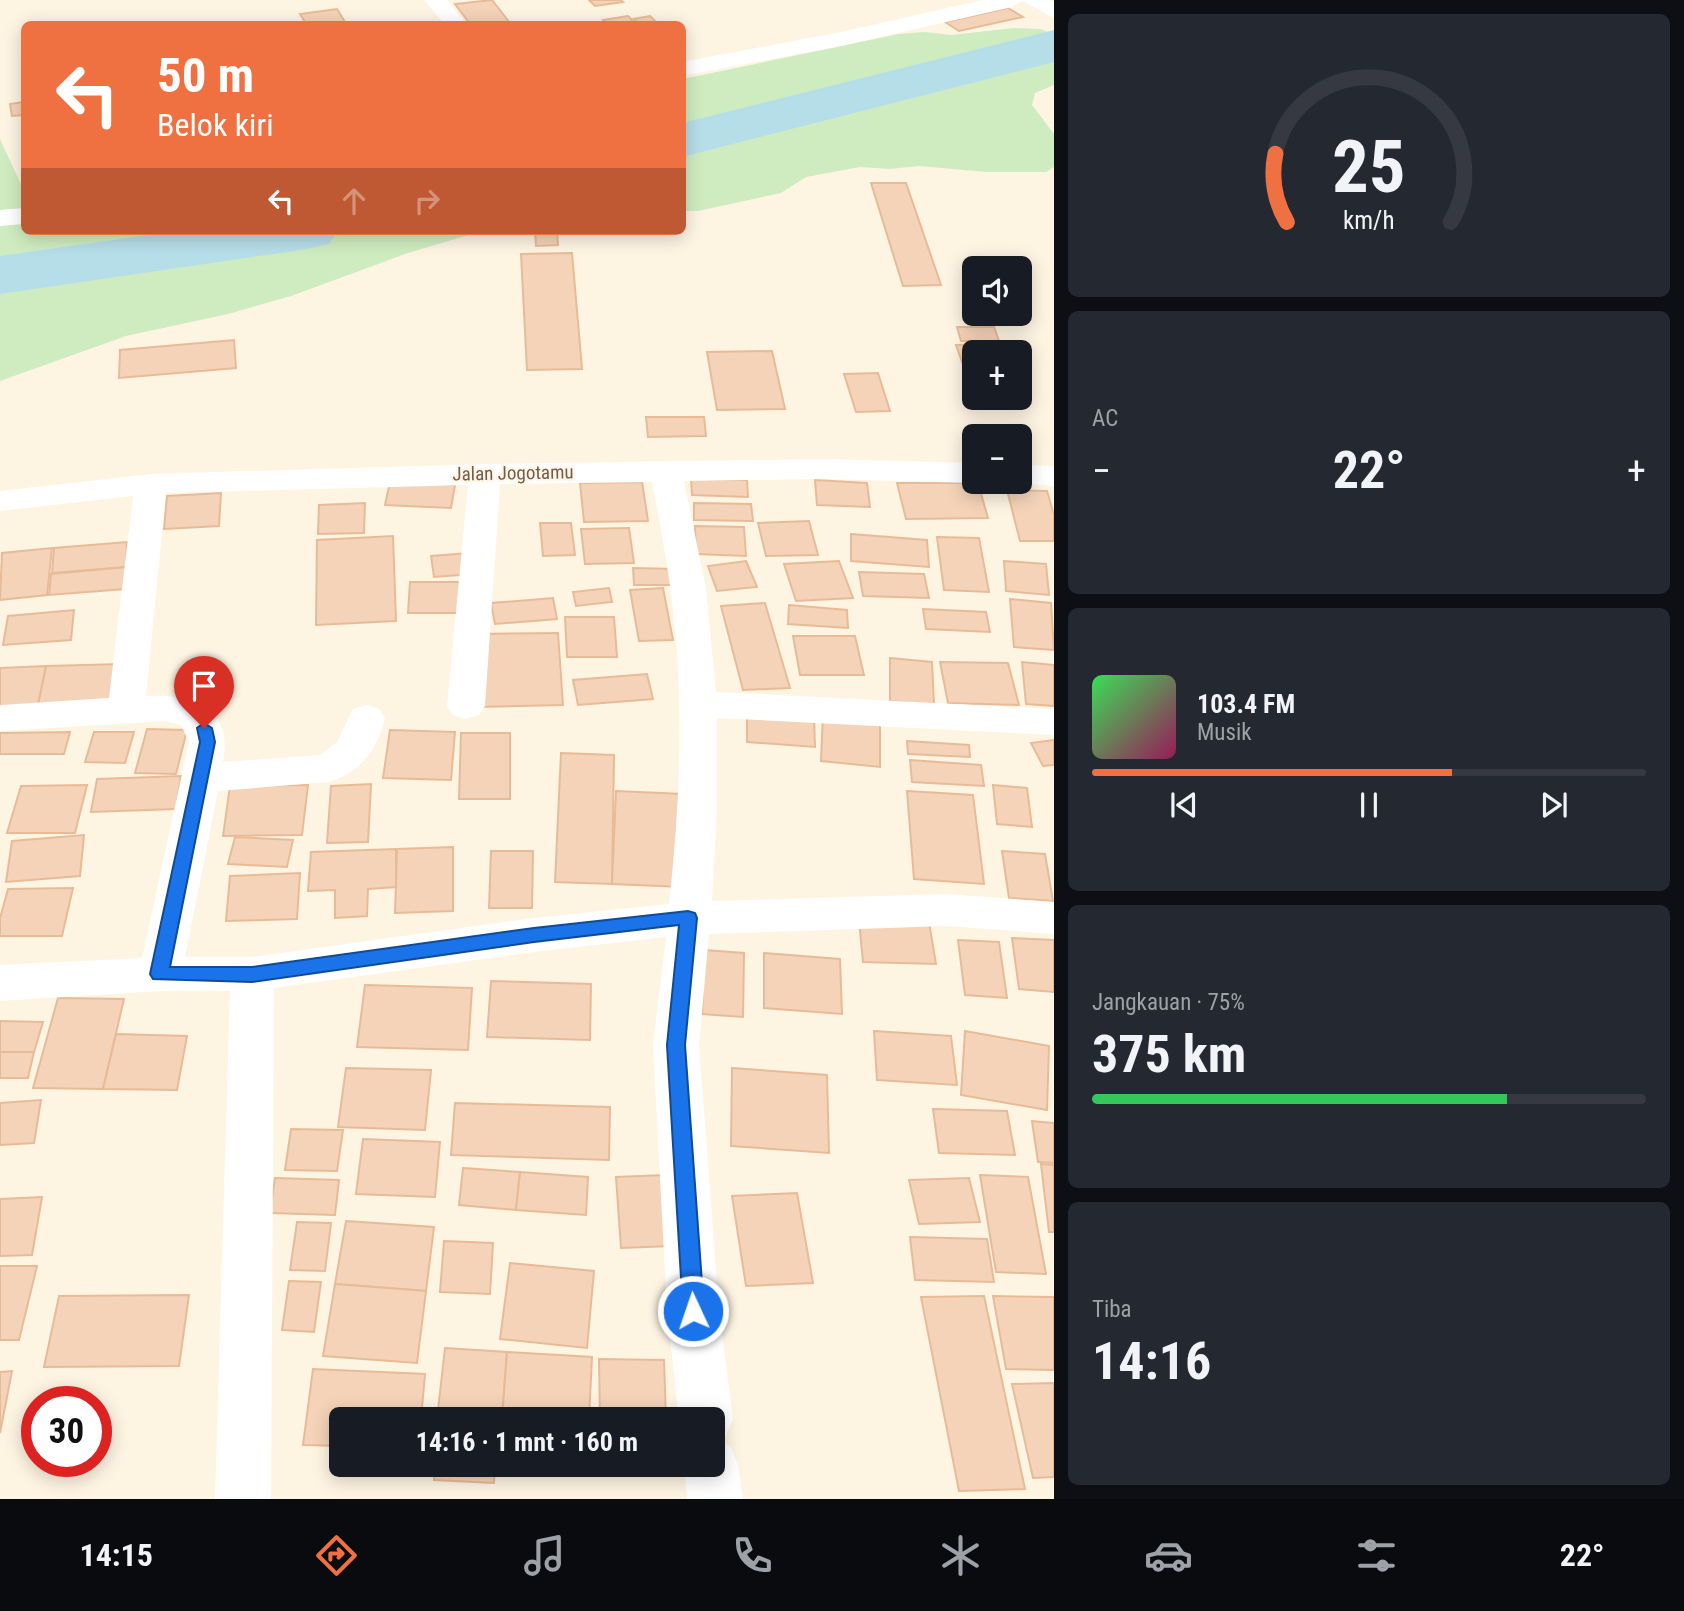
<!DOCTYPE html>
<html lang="id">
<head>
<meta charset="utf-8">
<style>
	body { margin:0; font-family:"Roboto Condensed",sans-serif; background:#242831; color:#f1f3f6; height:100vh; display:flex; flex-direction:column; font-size:26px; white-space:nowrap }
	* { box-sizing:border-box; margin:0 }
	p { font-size:23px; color:#9ea1a6 }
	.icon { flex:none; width:38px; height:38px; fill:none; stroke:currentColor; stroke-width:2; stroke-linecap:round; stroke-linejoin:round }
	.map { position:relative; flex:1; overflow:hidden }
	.side { display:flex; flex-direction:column; gap:14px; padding:14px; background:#0d0f14; width:630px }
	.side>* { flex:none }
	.top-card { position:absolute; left:21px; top:21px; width:665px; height:214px; border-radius:10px; box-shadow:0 4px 18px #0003; background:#ef7040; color:#fff; overflow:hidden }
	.controls { position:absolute; left:962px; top:256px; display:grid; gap:14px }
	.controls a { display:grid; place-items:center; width:70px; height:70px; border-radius:10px; background:#171b24; box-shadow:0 4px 18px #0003; font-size:35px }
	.speed { position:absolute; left:21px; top:1386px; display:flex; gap:14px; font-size:35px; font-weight:700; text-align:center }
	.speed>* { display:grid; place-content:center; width:91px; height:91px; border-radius:50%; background:#171b24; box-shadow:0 4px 18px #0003; line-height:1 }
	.speed .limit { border:10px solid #d22; background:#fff; color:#111 }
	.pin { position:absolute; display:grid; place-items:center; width:60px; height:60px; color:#fff; margin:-72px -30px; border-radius:50% 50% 50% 0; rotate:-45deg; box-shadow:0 0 7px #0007 }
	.pin .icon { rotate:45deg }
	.me { position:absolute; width:77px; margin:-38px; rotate:357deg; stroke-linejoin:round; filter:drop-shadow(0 0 5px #0008) }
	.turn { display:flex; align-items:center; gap:24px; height:147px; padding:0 21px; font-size:32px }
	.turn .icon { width:91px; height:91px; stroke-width:2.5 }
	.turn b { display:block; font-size:49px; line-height:60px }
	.lanes { display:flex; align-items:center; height:66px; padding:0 21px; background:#0003; justify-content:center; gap:35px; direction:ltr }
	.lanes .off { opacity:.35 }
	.big { font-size:52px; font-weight:700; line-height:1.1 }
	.side .card { flex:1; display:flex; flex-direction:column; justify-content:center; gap:10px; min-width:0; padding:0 24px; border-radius:10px; background:#242831 }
	.side .dial { align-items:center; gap:0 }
	.dial svg { height:182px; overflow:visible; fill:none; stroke:#363941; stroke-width:7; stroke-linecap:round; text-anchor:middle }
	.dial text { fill:#f1f3f6; stroke:none }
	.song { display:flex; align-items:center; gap:21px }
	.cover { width:84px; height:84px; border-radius:10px; background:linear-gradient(135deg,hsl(130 70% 55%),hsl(330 70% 35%)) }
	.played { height:7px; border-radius:4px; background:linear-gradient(90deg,#ef7040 65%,#363941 65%) }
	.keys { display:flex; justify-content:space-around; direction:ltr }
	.heat { display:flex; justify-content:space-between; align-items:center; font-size:38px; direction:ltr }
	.charge { height:10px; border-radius:5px; background:linear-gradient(90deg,#34c759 75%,#363941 0) }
	.trip { position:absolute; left:329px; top:1407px; width:396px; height:70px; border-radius:10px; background:#171b24; box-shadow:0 4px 18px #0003; font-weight:700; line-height:70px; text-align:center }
	.dock { display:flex; height:112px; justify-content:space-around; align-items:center; background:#090b0e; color:#9ea1a6 }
	.dock .icon { width:49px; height:49px }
	.dock .selected { color:#ef7040 }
	.dock b { font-size:32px; color:#f1f3f6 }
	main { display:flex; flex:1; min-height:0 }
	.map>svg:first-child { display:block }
	.green { fill:#cfecc0 }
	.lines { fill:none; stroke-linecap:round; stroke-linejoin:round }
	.river { fill:#b6dee8; fill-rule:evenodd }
	.building { fill:#f5d3b8; stroke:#e8bb98; stroke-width:2 }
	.minor { fill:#fff; fill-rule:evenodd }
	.route { fill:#1a73e8; stroke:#114b97; stroke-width:2 }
	.labels { text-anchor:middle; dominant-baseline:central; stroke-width:5; stroke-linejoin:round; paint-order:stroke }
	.street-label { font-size:19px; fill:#775b47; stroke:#fff8ea }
</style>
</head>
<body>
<main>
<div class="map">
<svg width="1054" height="1499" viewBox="0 0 1054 1499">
	<rect width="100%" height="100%" fill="#fef4e2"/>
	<g class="green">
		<polygon points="1014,28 1041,29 1054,35 1054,85 1035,93 1032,105 1054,134 1054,167 1046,172 986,172 919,166 890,169 860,167 806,177 781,193 698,211 683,211 683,79 899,34 925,32 951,35"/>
		<polygon points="0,139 24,191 24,231 482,231 408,253 291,296 228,314 126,336 0,381"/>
	</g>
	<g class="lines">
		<g class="river">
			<polygon points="1054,30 1054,62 682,157 682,123"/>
			<polygon points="177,231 338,231 329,244 307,249 0,294 0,256"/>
		</g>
	</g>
	<g class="building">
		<polygon points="492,0 510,23 470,24 455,4"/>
		<polygon points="589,0 621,0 623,2 595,6"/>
		<polygon points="1008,8 1023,17 959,31 945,22"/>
		<polygon points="337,9 345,22 306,24 300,14"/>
		<polygon points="628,16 636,24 607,24 603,20"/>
		<polygon points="650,16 658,24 639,24 634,19"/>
		<polygon points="24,102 24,115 12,116 10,104"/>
		<polygon points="871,183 906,183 941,285 903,286"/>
		<polygon points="535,231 557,231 558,245 536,246"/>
		<polygon points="572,253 582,369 527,370 521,254"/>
		<polygon points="957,327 994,327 999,341 961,341"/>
		<polygon points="234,340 236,368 119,378 120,350"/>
		<polygon points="1004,344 1006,352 975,352 975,376 967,376 956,345"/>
		<polygon points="772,351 785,409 717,410 707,352"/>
		<polygon points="878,373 890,411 856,412 844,374"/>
		<polygon points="969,382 975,382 975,397 1020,397 1020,384 1026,401 976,401"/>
		<polygon points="646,417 704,417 706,436 648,437"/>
		<polygon points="691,479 747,480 748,497 692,495"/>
		<polygon points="815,480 867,483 870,507 817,505"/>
		<polygon points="390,482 455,485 451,508 385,505"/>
		<polygon points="642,482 648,521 584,522 580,483"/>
		<polygon points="897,483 978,483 988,518 906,519"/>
		<polygon points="1007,490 1047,491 1054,515 1054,541 1020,541"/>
		<polygon points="221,493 219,526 164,529 167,496"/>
		<polygon points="365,503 364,533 318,534 319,505"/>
		<polygon points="694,503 751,504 753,521 694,520"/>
		<polygon points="809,521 818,555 766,556 758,523"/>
		<polygon points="540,523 571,523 575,555 543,556"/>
		<polygon points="695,526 744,527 746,556 696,554"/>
		<polygon points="629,528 634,563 585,564 581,529"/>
		<polygon points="851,534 927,540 929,567 851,561"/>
		<polygon points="393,536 396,621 316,625 317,540"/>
		<polygon points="937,537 979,538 989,592 944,590"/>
		<polygon points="127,542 126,567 52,573 54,548"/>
		<polygon points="52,548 47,595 0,600 2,553"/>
		<polygon points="469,553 473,574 434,577 431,556"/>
		<polygon points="746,561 757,587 717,591 708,566"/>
		<polygon points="839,561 853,598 796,601 784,564"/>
		<polygon points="1004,561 1046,564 1049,595 1006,591"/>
		<polygon points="127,567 125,589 49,595 51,574"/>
		<polygon points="633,568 675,569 675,585 634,585"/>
		<polygon points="859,572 924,574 929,598 863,596"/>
		<polygon points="410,582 470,582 469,613 408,613"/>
		<polygon points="609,588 612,602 576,606 573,592"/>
		<polygon points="663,588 673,640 639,641 630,590"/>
		<polygon points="553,598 557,619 495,624 491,603"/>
		<polygon points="1010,599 1051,603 1054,650 1014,647"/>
		<polygon points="765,603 790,688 743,690 721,606"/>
		<polygon points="789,605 847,610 848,628 788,624"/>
		<polygon points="923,609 986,612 990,632 926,629"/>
		<polygon points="74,610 71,640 3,645 8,616"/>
		<polygon points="565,617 614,617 617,657 567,657"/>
		<polygon points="558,633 563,705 477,707 476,634"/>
		<polygon points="793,636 855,636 864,675 800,675"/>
		<polygon points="890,658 932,662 934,705 890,701"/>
		<polygon points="940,662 1008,663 1019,705 948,703"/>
		<polygon points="1022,662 1054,665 1054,706 1026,704"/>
		<polygon points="122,664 116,700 38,704 46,666"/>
		<polygon points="46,666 38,704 0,706 0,668"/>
		<polygon points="647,674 653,699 578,705 573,680"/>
		<polygon points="747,711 814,715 815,747 747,742"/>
		<polygon points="823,714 880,719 880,767 821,761"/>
		<polygon points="147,729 187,730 176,774 135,773"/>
		<polygon points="390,730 455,732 451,780 383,778"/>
		<polygon points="70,732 64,754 0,754 0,733"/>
		<polygon points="94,732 134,732 125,763 85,762"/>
		<polygon points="461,733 510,733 510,799 459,799"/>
		<polygon points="1054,740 1054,765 1043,766 1031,743"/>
		<polygon points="907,741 969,745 970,757 908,754"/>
		<polygon points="561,753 614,755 612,884 555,882"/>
		<polygon points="910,760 981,765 984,786 912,782"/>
		<polygon points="181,776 176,809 91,812 97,779"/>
		<polygon points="371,784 368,842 327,843 331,786"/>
		<polygon points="87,785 75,833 7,833 21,786"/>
		<polygon points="308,785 302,835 223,836 230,786"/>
		<polygon points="993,785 1027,788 1032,827 997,824"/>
		<polygon points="616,791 683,794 682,887 612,884"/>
		<polygon points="907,791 973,795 984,884 914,879"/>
		<polygon points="84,835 80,876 6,882 12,841"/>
		<polygon points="235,837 293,840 287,867 228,864"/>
		<polygon points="453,847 453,911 395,913 397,849"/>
		<polygon points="396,849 396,887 368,889 367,916 335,918 335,890 308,891 311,852"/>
		<polygon points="491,851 533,851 532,908 489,908"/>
		<polygon points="1002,851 1045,854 1053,901 1009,898"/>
		<polygon points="300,873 297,919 226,921 230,876"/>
		<polygon points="73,888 62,936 0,936 0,918 8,889"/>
		<polygon points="859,920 929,922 936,964 863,962"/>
		<polygon points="1012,938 1054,940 1054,992 1019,989"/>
		<polygon points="958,940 999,942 1007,998 965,995"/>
		<polygon points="704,950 744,953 743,1017 702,1014"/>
		<polygon points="764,953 840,959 842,1014 764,1008"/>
		<polygon points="491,981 591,984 590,1040 487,1037"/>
		<polygon points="365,985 472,988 468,1050 357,1047"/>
		<polygon points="58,998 124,999 103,1089 33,1088"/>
		<polygon points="0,1021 43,1022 34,1052 0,1052"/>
		<polygon points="874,1031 951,1036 957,1085 877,1080"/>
		<polygon points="965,1031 1049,1046 1047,1110 961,1095"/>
		<polygon points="116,1034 187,1036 177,1090 103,1089"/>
		<polygon points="0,1052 34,1052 28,1078 0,1078"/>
		<polygon points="346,1068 431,1070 425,1130 338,1127"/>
		<polygon points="732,1068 827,1075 829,1153 731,1146"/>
		<polygon points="41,1100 34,1143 0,1145 0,1103"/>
		<polygon points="455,1103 610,1107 609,1160 451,1155"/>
		<polygon points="933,1109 1007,1111 1015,1155 939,1153"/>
		<polygon points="1032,1121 1054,1123 1054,1163 1038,1162"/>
		<polygon points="291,1129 343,1130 337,1171 285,1170"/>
		<polygon points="363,1139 440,1142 435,1197 356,1194"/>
		<polygon points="1041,1164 1054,1165 1054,1232 1049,1232"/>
		<polygon points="463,1168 520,1172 516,1210 459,1205"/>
		<polygon points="520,1172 588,1177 586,1215 516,1210"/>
		<polygon points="665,1175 672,1246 621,1248 616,1177"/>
		<polygon points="980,1175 1028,1177 1046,1274 996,1272"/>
		<polygon points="275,1178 339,1180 335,1215 270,1213"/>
		<polygon points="969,1178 980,1222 919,1224 909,1180"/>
		<polygon points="797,1193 813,1283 746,1286 732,1196"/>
		<polygon points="42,1197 32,1255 0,1256 0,1199"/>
		<polygon points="346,1221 434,1227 426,1291 335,1284"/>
		<polygon points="297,1222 331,1223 325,1271 290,1270"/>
		<polygon points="910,1237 987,1239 994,1282 915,1280"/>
		<polygon points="444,1241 493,1243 490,1294 440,1292"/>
		<polygon points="510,1263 594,1271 587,1348 500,1339"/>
		<polygon points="0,1266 37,1266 19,1340 0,1340"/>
		<polygon points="289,1281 321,1282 314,1332 282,1330"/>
		<polygon points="335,1284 426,1291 417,1363 323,1356"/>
		<polygon points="189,1295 179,1366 44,1367 59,1296"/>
		<polygon points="984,1296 1025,1489 959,1491 921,1297"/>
		<polygon points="993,1296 1054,1297 1054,1370 1006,1369"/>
		<polygon points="445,1348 507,1352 502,1419 437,1419"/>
		<polygon points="507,1352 592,1357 589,1419 502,1419"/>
		<polygon points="599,1359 664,1360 666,1419 600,1419"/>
		<polygon points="313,1369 425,1374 421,1419 341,1419 341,1446 303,1445"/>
		<polygon points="12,1371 0,1433 0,1372"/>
		<polygon points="1054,1383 1054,1477 1033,1478 1012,1384"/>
		<polygon points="435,1465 495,1465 494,1483 434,1480"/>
	</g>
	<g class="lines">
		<g class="minor">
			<polygon points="424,0 447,0 466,24 444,24"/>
			<polygon points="983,0 1049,0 1054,2 1054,18 1022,1 1012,7 841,46 682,76 682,62 841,32"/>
			<polygon points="24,208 24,224 0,226 0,210"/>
			<path d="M823,459L975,463V481H981L975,483L823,479L684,481L706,589L716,692L1054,709V735L717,718V810L712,901L947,894L1054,902V934L947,926L709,934L699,1045L719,1311L733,1419L725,1438L718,1441L730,1446L738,1465L743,1499H687L684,1465H712V1419H679L667,1311L653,1045L666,937L534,952L274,988L271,1499H215L230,991H160L0,1001V965L142,958L189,742L181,725L165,721L0,731V705L109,698L133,496L0,511V491L151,474L485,464ZM652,482C660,524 668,566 673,609C684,707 680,806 669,904L534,918L252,957H185L218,791L329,782C360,773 378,749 385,718L379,709L366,705L353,709L337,742L320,755L223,762C234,708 193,693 146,696L166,493L468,485L447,706L453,715L466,719L479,715L485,706L500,484Z"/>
			<polygon points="1020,465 1054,466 1054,486 1009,482 1020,481"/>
		</g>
	</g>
	<polygon class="route" points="204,723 212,728 215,742 170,967 252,967 534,928 688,911 695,913 697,918 685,1045 704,1311 701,1318 693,1321 686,1318 683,1311 667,1045 679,925 534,942 252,982 153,979 150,974 200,742 197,728"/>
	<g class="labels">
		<g class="street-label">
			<text transform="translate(513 473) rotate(-1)">Jalan Jogotamu</text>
		</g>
	</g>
</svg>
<div class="controls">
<a><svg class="icon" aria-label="sound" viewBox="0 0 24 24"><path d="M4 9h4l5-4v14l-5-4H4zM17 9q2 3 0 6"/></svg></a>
<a>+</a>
<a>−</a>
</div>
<div class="speed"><div class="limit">30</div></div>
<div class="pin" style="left:204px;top:728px;background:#d93025"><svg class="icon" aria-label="arrive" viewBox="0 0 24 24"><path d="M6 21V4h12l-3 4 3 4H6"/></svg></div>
<svg class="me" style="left:693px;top:1311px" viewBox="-20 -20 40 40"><circle r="17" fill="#1a73e8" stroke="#fff" stroke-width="3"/><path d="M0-11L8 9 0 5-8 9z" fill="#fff"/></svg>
<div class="trip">14:16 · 1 mnt · 160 m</div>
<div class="top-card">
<div class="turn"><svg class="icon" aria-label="left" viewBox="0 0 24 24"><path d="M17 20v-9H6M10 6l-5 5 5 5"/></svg><div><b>50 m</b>Belok kiri</div></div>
<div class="lanes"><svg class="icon" aria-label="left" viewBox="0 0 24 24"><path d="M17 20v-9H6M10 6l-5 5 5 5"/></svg><svg class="icon off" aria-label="ahead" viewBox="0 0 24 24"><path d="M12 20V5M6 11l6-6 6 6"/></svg><svg class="icon off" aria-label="right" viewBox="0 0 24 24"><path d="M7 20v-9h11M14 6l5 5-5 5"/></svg></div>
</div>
</div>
<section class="side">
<div class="card dial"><svg viewBox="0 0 100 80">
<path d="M14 69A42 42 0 1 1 86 69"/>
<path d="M14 69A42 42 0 0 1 9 39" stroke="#ef7040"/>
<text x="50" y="56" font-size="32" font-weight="700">25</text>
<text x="50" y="72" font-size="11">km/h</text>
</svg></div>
<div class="card"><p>AC</p>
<div class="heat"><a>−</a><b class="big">22°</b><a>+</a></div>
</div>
<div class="card">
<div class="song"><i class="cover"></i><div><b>103.4 FM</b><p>Musik</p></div></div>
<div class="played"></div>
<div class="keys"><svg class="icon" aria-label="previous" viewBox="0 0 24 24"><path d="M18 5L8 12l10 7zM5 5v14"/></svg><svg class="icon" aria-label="pause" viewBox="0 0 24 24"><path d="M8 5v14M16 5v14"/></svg><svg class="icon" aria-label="next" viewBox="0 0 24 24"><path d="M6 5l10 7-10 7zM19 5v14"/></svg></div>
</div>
<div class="card"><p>Jangkauan · 75%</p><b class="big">375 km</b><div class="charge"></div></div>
<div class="card"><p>Tiba</p><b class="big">14:16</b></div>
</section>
</main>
<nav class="dock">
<b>14:15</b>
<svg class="icon selected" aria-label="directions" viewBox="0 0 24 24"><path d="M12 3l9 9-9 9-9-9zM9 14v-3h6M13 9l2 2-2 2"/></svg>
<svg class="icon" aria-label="music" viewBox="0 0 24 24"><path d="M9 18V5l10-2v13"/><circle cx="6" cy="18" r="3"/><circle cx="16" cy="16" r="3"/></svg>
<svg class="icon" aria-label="phone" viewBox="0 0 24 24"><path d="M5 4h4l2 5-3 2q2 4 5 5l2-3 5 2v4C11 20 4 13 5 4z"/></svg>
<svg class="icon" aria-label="climate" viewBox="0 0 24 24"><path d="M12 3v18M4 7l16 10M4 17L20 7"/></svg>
<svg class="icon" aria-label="car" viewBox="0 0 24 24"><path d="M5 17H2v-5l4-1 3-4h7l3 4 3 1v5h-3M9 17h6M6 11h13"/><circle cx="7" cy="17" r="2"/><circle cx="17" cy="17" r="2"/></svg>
<svg class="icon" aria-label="filters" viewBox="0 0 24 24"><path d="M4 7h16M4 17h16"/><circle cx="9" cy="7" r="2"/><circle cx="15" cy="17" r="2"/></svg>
<b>22°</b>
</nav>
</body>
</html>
